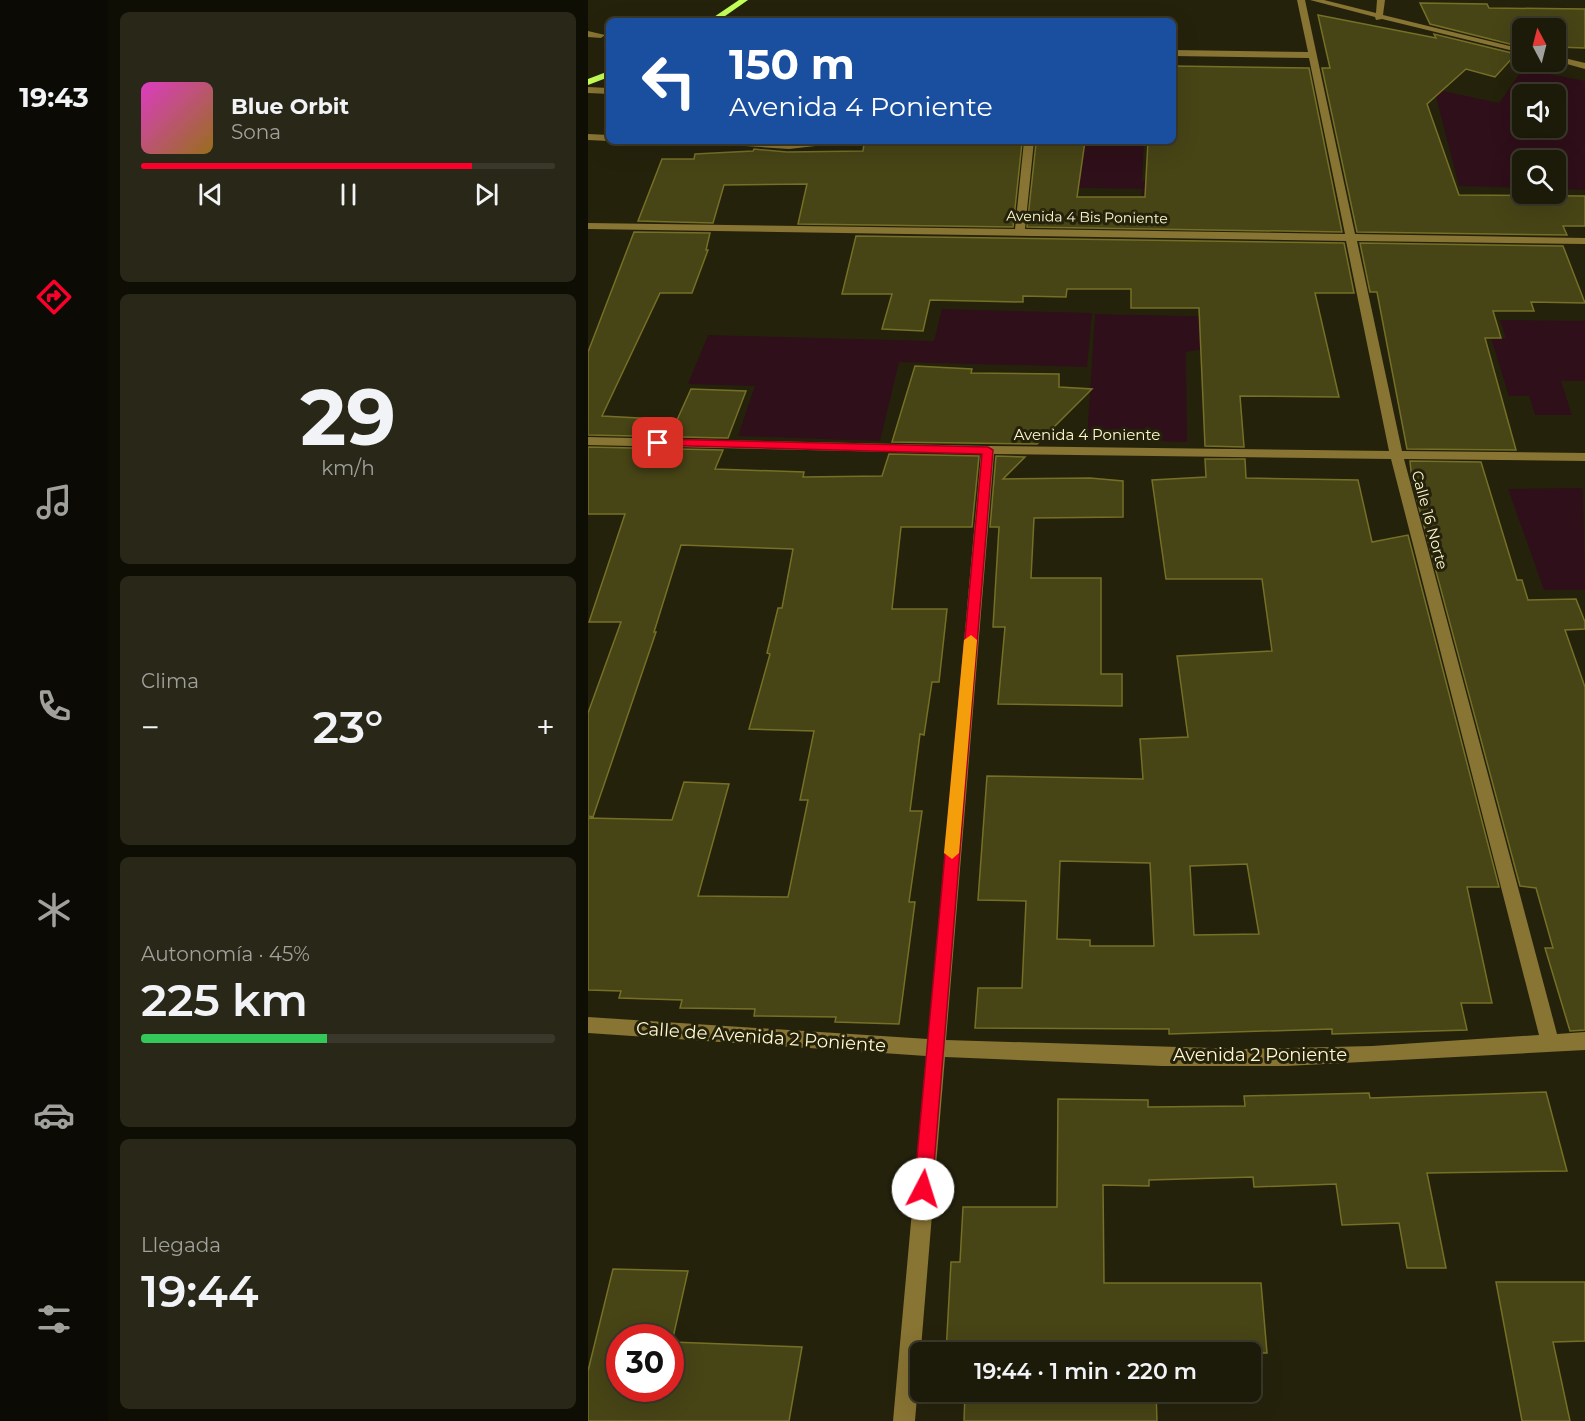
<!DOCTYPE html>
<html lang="es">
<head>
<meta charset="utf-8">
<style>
	body { margin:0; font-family:Montserrat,sans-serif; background:#292717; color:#f1f3f6; height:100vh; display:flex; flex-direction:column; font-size:22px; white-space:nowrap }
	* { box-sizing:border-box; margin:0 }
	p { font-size:20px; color:#a0a19c }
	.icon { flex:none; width:33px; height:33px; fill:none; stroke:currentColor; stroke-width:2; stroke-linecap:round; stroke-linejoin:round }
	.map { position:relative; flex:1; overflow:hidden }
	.sheet { display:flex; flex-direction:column; gap:12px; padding:12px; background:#0f0e05; width:480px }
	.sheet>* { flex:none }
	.banner { position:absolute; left:18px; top:18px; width:570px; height:126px; border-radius:9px; box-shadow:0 6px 24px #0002,0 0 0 2px #3a382a; background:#1a4fa0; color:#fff; overflow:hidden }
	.needle { width:39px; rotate:353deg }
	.tools { position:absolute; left:924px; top:18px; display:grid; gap:12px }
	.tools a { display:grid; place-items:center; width:54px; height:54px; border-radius:9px; background:#1c1a09; box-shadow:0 6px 24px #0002,0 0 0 2px #3a382a; font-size:30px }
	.speed { position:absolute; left:18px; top:1324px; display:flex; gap:12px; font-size:30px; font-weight:700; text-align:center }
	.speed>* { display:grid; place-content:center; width:78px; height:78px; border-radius:50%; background:#1c1a09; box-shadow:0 6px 24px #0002,0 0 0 2px #3a382a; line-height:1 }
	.speed .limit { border:9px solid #d22; background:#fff; color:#111 }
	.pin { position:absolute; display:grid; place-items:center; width:51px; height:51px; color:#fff; margin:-26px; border-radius:12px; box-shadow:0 3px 9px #0006 }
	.me { position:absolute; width:66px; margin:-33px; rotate:5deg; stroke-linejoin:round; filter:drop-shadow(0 0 4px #0008) }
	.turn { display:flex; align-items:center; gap:21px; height:126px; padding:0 24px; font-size:27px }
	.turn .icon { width:78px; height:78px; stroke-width:2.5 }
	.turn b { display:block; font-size:42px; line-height:51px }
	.big { font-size:45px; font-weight:600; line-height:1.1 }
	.sheet .tile { flex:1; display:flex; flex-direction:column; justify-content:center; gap:9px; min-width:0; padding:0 21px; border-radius:9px; background:#292717 }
	.sheet .dial { align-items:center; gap:0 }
	.dial b { font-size:78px; line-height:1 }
	.song { display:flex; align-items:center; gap:18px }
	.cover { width:72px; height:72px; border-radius:9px; background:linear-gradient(135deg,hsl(310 70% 55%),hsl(40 70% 35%)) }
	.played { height:6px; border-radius:3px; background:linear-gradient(90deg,#fb002b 80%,#3a382a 80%) }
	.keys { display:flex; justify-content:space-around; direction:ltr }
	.heat { display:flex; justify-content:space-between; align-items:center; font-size:33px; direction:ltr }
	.charge { height:9px; border-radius:4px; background:linear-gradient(90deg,#34c759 45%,#3a382a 0) }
	.trip { position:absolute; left:322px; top:1342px; width:351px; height:60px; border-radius:9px; background:#1c1a09; box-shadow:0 6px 24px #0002,0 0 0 2px #3a382a; font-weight:600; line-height:60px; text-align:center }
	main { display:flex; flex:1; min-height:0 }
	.tab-bar { display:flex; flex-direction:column; width:108px; justify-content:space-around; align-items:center; background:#0b0a04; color:#a0a19c }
	.tab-bar .icon { width:42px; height:42px }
	.tab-bar .on { color:#fb002b }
	.tab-bar b { font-size:27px; color:#f1f3f6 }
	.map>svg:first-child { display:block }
	.green { fill:#2f0f19; fill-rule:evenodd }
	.building { fill:#474416; stroke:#767026; stroke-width:1.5; fill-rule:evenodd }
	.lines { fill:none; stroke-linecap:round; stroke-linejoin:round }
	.minor { fill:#887433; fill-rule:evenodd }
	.major { fill:#c3ff57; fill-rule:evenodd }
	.route { fill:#fb002b; stroke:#a3001c; stroke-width:1.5 }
	.slow { fill:#f59e0b }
	.labels { text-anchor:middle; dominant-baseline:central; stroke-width:6; stroke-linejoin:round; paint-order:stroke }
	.far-street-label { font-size:14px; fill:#fff8d0; stroke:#25220c }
	.street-label { font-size:15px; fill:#fff8d0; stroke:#25220c }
	.near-street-label { font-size:18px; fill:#fff8d0; stroke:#25220c }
</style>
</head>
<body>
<main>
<nav class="tab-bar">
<b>19:43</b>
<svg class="icon on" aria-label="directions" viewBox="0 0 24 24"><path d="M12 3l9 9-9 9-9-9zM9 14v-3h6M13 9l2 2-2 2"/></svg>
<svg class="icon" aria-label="music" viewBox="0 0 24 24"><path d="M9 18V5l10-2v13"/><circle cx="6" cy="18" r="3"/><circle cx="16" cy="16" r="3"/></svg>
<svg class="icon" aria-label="phone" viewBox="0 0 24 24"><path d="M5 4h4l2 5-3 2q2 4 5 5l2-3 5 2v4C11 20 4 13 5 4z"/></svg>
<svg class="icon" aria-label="climate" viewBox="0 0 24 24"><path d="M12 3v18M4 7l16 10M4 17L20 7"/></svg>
<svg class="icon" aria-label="car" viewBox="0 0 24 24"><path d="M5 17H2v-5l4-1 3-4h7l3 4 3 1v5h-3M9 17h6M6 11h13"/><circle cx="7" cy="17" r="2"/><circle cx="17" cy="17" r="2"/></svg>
<svg class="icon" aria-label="filters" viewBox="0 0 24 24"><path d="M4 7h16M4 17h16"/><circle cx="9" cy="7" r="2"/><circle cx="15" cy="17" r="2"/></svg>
</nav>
<section class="sheet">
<div class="tile">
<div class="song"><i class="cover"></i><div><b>Blue Orbit</b><p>Sona</p></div></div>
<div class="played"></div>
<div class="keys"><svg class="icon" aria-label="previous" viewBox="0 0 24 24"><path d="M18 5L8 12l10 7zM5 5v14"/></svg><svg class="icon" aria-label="pause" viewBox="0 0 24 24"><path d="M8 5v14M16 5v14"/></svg><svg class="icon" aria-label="next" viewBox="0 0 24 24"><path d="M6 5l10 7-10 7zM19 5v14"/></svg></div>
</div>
<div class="tile dial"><b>29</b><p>km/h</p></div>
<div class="tile"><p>Clima</p>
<div class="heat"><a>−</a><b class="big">23°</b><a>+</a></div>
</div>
<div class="tile"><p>Autonomía · 45%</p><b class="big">225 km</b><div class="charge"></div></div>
<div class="tile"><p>Llegada</p><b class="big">19:44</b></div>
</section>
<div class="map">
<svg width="997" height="1421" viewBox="0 0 997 1421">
	<rect width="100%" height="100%" fill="#25220c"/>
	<g class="green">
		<path d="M935,69L997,81V190L968,189V160H934V188L871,186L846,89L911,103ZM934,94H968V128H934Z"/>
		<polygon points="495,141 556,141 554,181 576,179 552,226 554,189 444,187 494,154"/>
		<polygon points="354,309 504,313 499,367 311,362 292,441 150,436 167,386 100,384 120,335 346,341"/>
		<polygon points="507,314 640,317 642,344 598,352 599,442 499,439"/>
		<polygon points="912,320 997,321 997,381 973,381 984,415 947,415 941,396 921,396 903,338 918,338"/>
		<polygon points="995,488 997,590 956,590 920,489"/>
	</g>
	<g class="building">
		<polygon points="832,3 899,4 901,8 997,9 997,48 968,47 968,28 934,28 934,47 842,24"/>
		<polygon points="730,15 848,38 846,34 928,54 907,77 878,69 839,104 871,195 997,196 997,226 975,226 979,235 769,232 734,68 742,68"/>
		<polygon points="585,66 721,68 754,232 439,227 448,143 497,141 489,197 557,197 560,141 585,141"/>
		<polygon points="336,141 434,143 425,227 210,224 219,184 136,185 125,223 50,221 74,159 106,159 107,154 165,151 166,149 199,152 275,151 276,144"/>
		<polygon points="46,232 122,233 118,250 120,250 104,293 72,293 14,416 89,420 103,389 158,391 140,438 0,435 0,352"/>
		<polygon points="268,236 756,243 766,293 727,293 751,397 652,396 656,447 617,446 611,308 543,308 543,289 479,289 478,297 435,296 435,302 342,300 335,331 294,329 304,294 254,294"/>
		<polygon points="772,243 975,246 997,303 943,302 946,311 905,311 913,338 897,338 928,450 819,449 789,292 782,292"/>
		<polygon points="327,366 384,369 383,373 471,374 471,387 504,389 449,444 304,442"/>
		<polygon points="0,447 135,450 127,469 216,472 215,477 294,476 301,454 391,456 384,527 313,527 304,609 359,609 351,682 344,682 336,735 332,734 322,811 334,811 321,902 327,902 311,1024 247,1022 248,1017 166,1016 167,1009 92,1008 94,1000 31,998 33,991 0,990 0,818 84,820 96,782 141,784 110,896 200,897 220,800 212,800 226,731 161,729 182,654 179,653 190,608 194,608 205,549 93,545 66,632 68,632 5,817 0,816 0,713 33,622 1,622 37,514 0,514"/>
		<polygon points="408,456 437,457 415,479 502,478 535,481 535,517 446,518 443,578 513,578 513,674 534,674 534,706 410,704 417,627 405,627 411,527 402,527"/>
		<path d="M617,459H657L658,478L770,480L784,542L820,535L911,887H879L904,1003H873L879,1030L744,1034V1029L581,1034V1029L387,1028L390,988H434L438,901L390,900L399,776L555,779L552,739L600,737L589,656L684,651L674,579H578L564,480L618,477ZM472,861L562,863L566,946H502V940L469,939ZM659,864L671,934L606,935L602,866Z"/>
		<polygon points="822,461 893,462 929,580 934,580 940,600 988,599 997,622 997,629 977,630 997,687 997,1030 982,1031 957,948 965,948 948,888 932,886 824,481"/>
		<polygon points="958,1092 979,1171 839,1173 858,1268 819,1268 811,1223 754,1225 748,1184 666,1187 665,1177 561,1180 561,1186 515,1185 516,1283 673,1283 679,1353 358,1353 363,1262 372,1262 375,1207 469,1207 470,1099 560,1100 560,1107 657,1106 656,1096 781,1093 782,1098"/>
		<path d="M25,1269L100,1271L84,1342L214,1347L201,1421H0V1371ZM32,1338H82V1389H32Z"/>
		<polygon points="908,1282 997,1282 997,1341 965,1342 982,1421 934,1421"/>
		<polygon points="377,1392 568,1392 569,1421 376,1421"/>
	</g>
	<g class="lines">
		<g class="minor">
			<path d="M709,0H717L767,234L997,238V244L769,241L814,451L997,453V461L816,459L969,1034L997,1032V1050L699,1066H574L357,1057L327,1421H305L338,1056L0,1033V1017L340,1039L393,454L0,445V437L400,446L801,451L758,241L0,229V223L427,229L436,141H446L437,229L757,234L721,58L585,56V50L720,52ZM406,454L803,459L951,1035L784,1046L656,1049L358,1040Z"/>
			<polygon points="722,0 736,0 788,13 789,0 797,0 795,15 934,49 934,53 794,19 788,20 787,17"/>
			<polygon points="0,31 17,35 13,38 0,37"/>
			<polygon points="968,56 997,63 997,69 968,61"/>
			<polygon points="0,87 21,88 21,94 0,93"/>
			<polygon points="0,134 21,135 21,141 0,140"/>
			<polygon points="121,141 201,143 250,141 245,144 201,149 126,144"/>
		</g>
		<g class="major">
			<polygon points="151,0 160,0 130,21 120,21"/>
			<polygon points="21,71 21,77 0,85 0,79"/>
		</g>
	</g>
	<polygon class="route" points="70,439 400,447 405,450 344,1189 341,1195 335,1198 328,1195 326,1189 394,454 67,445 65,443"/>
	<polygon class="slow" points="383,635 389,640 371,853 364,859 356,853 376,640"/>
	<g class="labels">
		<g class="far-street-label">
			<text transform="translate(499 217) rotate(1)">Avenida 4 Bis Poniente</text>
		</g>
		<g class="street-label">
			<text x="499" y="434">Avenida 4 Poniente</text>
			<text transform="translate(842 520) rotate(75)">Calle 16 Norte</text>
		</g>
		<g class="near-street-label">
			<text transform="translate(173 1037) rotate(4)">Calle de Avenida 2 Poniente</text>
			<text x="672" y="1055">Avenida 2 Poniente</text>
		</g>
	</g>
</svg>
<div class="tools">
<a><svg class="needle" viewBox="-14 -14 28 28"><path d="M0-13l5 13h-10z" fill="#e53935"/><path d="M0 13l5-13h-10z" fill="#a0a19c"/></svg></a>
<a><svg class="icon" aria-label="sound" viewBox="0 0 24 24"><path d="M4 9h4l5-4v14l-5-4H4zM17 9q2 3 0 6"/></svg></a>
<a><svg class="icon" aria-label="search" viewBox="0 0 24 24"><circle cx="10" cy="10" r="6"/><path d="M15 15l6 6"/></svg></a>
</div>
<div class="speed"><div class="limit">30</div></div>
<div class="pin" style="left:70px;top:443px;background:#d93025"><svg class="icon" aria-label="arrive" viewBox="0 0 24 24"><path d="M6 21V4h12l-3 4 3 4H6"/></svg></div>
<svg class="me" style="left:335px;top:1189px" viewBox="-20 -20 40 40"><circle r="19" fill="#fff"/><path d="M0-13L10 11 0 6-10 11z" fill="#fb002b"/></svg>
<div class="trip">19:44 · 1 min · 220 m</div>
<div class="banner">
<div class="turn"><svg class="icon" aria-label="left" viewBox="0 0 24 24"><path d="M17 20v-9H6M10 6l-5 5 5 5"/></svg><div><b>150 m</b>Avenida 4 Poniente</div></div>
</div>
</div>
</main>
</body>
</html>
